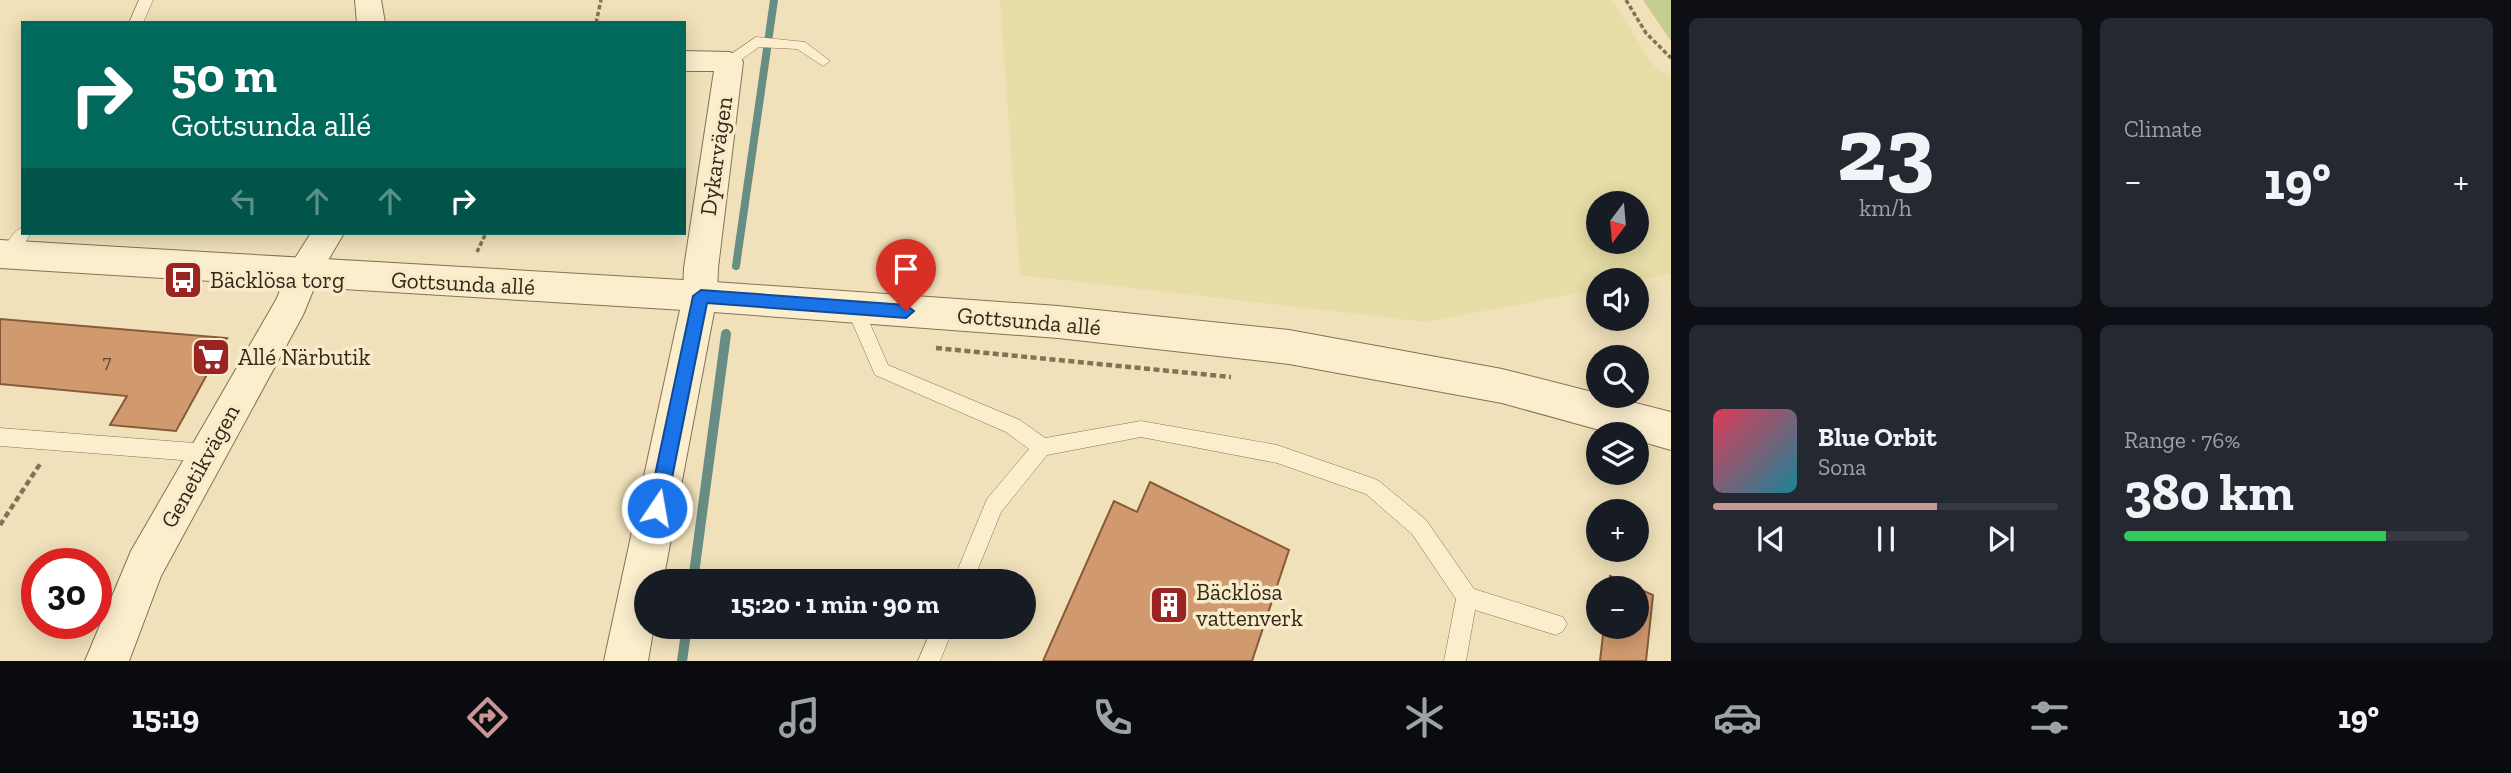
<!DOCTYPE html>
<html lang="en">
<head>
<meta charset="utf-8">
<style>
	body { margin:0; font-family:"Zilla Slab",serif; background:#242831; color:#f1f3f6; height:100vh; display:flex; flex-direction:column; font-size:26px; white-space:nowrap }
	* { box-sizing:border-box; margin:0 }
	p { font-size:23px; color:#9ea1a6 }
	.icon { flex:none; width:38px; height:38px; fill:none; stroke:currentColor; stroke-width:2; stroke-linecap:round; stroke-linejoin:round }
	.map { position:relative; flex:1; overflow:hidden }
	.sheet { display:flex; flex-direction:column; gap:18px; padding:18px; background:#0d0f14; width:840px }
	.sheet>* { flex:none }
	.banner { position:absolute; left:21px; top:21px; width:665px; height:214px; border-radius:0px; box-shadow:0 4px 18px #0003; background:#00695c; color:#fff; overflow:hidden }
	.needle { width:46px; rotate:196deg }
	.fabs { position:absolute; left:1586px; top:191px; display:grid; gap:14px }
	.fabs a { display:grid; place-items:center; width:63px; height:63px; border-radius:50%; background:#171b24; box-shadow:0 4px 18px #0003; font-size:35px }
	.speed { position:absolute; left:21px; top:548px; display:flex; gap:14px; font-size:35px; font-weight:700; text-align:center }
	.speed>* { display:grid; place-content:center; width:91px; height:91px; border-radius:50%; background:#171b24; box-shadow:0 4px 18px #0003; line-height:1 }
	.speed .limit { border:10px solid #d22; background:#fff; color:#111 }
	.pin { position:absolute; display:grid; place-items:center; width:60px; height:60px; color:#fff; margin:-72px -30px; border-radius:50% 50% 50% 0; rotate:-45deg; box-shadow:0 0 7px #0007 }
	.pin .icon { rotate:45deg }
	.me { position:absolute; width:77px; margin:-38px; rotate:12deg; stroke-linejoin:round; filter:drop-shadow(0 0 5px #0008) }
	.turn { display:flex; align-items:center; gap:24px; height:147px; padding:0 35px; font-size:32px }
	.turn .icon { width:91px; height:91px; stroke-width:2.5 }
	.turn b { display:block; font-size:49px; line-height:60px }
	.lanes { display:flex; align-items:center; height:66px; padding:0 35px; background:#0003; justify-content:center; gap:35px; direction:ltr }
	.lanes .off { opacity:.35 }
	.big { font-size:52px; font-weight:700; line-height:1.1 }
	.sheet .widget { flex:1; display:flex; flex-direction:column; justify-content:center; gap:10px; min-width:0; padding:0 24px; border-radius:10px; background:#242831 }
	.sheet .dial { align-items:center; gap:0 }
	.dial b { font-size:91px; line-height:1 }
	.song { display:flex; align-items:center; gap:21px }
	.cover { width:84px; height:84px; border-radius:10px; background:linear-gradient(135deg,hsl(350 70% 55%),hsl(190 70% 35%)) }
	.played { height:7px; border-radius:4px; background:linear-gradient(90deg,#c99696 65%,#363941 65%) }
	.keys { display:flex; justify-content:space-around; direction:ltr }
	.heat { display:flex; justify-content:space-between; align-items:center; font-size:38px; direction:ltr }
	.charge { height:10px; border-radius:5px; background:linear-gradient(90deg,#34c759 76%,#363941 0) }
	.sheet .tiles { flex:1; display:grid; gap:18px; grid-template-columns:repeat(2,1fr) }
	.trip { position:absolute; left:634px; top:569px; width:402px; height:70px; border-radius:35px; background:#171b24; box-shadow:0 4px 18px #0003; font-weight:700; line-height:70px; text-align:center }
	.menu { display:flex; height:112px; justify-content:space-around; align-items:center; background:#090b0e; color:#9ea1a6 }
	.menu .icon { width:49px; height:49px }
	.menu .selected { color:#c99696 }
	.menu b { font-size:32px; color:#f1f3f6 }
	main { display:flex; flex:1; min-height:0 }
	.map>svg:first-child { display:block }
	.farmland { fill:#e6dda7; fill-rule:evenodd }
	.green { fill:#c4ce8e }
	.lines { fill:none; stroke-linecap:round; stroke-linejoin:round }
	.stream-far1 { stroke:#678d85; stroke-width:8 }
	.stream { stroke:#678d85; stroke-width:10 }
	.building { fill:#d09a6e; stroke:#875a39; stroke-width:2 }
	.service-casing { stroke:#877154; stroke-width:1 }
	.minor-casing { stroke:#877154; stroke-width:2 }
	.tertiary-casing { stroke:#877154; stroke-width:2 }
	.path-far1 { stroke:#877154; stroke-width:3.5; stroke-dasharray:4.5 2.5; stroke-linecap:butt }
	.path { stroke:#877154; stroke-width:4.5; stroke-dasharray:6 3.5; stroke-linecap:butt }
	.service { fill:#fbeecd; fill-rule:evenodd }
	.minor { fill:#fbeecd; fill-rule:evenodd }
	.tertiary { fill:#fbeecd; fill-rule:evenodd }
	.route { fill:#1a73e8; stroke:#114b97; stroke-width:2 }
	.labels { text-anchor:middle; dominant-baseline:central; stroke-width:7; stroke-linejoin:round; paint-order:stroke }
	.number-label { font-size:19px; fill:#5c442f }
	.street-label { font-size:23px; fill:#35281a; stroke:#f7ebca }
	.poi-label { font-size:23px; fill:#35281a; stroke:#f7ebca; text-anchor:start }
</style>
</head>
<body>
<main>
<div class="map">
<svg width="1671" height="661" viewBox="0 0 1671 661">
	<rect width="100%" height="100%" fill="#f0e1ba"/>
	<path class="farmland" d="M1000,0H1611L1655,67L1671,76V274L1636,281L1598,280V289L1427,322L1020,275ZM1598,203H1636V242H1598Z"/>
	<polygon class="green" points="1643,0 1671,0 1671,41"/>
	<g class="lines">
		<polyline class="stream-far1" points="736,266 774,0"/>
		<g class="stream">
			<polyline points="693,581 726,334"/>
			<polyline points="682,661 687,626"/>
		</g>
	</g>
	<g class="building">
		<polygon points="0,319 227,338 176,431 110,425 127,396 0,384"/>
		<polygon points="1150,482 1289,550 1252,661 1043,661 1114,501 1137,512"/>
		<polygon points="1610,576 1653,595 1646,661 1600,661 1604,626 1636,626 1636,588 1609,588"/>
	</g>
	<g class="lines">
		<g class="service-casing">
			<g id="service">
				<polygon points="139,0 153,0 143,23 129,23"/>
				<polygon points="756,37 805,42 830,61 823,66 797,49 759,47 734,65 724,65 724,59"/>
				<path d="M23,227V233H31L15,259H3L1,254C6,245 13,230 23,227Z"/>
				<polygon points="855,301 861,303 888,365 1020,420 1045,438 1141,421 1277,445 1372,478 1379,481 1426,520 1474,589 1563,617 1567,624 1563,631 1556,635 1475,610 1466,661 1444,661 1456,599 1412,534 1366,494 1277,463 1141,437 1047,455 1001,512 973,581 953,581 987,499 1029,449 1006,432 875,375 846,308 849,303"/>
				<polygon points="0,428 207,444 214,447 217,453 214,459 207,462 0,446"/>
				<polygon points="933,626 954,626 940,661 918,661"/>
			</g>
		</g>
		<g class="minor-casing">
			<g id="minor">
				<polygon points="355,0 381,0 385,23 357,23"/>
				<polygon points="684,51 729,52 739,55 743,62 718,268 717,296 663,581 646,581 646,626 654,626 648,661 604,661 683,296 684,268 714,71 684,71"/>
				<polygon points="311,233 344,233 319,276 303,315 161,576 129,661 85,661 131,551 276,300 292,263"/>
			</g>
		</g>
		<g class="tertiary-casing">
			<polygon id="tertiary" points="0,240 700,281 1058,306 1289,330 1502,369 1671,412 1671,450 1636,440 1636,434 1614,434 1502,403 1289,364 1058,338 700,311 0,268"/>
		</g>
		<g class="path-far1">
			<polyline points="1626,0 1646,33 1671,58"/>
			<polyline points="596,23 601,0"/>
			<polyline points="477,252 486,233"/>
		</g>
		<g class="path">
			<polyline points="936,348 1231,377"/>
			<polyline points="0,525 40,464"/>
		</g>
		<use href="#service" class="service"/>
		<use href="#minor" class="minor"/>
		<use href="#tertiary" class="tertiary"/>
	</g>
	<polygon class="route" points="701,290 906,305 914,311 906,318 707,303 666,508 663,514 657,516 650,514 648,508 693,296"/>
	<defs>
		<g id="bus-square" transform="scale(2.0125)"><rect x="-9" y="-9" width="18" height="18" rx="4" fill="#992421" stroke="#f7ebca"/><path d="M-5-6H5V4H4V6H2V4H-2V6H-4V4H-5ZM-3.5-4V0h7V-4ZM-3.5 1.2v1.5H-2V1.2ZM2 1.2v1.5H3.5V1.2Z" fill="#fff"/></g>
		<g id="supermarket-square" transform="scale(2.0125)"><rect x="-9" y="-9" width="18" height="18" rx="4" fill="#992421" stroke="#f7ebca"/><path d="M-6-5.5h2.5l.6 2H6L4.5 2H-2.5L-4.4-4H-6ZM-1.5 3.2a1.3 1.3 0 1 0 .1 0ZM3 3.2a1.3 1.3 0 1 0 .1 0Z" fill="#fff"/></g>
		<g id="building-square" transform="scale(2.0125)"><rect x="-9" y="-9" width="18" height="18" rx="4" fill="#992421" stroke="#f7ebca"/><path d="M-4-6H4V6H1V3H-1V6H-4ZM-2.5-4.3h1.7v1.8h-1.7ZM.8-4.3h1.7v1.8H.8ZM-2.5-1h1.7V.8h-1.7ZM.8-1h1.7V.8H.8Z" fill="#fff"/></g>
	</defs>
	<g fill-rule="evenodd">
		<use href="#bus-square" x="183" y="280"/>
		<use href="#supermarket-square" x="211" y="357"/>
		<use href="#building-square" x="1169" y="605"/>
	</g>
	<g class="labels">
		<g class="number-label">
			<text x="107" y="361">7</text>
		</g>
		<g class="street-label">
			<text transform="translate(716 156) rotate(-82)">Dykarvägen</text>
			<text transform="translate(463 283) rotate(3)">Gottsunda allé</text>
			<text transform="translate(1029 321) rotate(5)">Gottsunda allé</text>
			<text transform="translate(200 466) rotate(-61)">Genetikvägen</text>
		</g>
		<g class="poi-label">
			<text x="210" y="280">Bäcklösa torg</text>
			<text x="238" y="357">Allé Närbutik</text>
			<text x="1196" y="592">Bäcklösa<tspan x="1196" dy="26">vattenverk</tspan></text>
		</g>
	</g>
</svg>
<div class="fabs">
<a><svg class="needle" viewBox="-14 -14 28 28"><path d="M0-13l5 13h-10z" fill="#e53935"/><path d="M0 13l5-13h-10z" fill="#9ea1a6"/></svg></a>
<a><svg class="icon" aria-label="sound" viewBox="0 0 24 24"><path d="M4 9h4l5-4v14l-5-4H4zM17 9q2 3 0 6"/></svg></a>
<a><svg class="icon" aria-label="search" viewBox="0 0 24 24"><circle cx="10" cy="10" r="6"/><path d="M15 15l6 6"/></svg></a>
<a><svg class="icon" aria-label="layers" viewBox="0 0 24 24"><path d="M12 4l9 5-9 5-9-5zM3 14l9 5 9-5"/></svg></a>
<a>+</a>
<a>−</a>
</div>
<div class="speed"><div class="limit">30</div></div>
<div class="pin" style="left:906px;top:311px;background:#d93025"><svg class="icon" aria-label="arrive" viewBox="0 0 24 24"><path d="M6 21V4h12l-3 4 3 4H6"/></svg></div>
<svg class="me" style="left:657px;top:508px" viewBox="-20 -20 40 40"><circle r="17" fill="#1a73e8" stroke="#fff" stroke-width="3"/><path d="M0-11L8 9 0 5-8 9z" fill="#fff"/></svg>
<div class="trip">15:20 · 1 min · 90 m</div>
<div class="banner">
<div class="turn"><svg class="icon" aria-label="right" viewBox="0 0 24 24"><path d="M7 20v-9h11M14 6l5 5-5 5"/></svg><div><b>50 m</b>Gottsunda allé</div></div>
<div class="lanes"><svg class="icon off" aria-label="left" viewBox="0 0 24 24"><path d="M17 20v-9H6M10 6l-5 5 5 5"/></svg><svg class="icon off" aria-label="ahead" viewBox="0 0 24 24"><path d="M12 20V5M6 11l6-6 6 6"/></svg><svg class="icon off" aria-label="ahead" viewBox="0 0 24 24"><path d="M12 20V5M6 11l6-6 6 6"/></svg><svg class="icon" aria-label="right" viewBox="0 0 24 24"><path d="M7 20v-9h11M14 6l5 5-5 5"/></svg></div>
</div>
</div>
<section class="sheet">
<div class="tiles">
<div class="widget dial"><b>23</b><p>km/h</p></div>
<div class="widget"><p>Climate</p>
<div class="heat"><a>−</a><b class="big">19°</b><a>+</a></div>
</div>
<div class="widget">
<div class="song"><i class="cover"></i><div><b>Blue Orbit</b><p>Sona</p></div></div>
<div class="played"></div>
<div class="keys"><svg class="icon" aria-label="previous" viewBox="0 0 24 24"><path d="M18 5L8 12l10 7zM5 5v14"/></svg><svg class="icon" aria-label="pause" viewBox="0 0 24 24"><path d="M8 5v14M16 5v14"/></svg><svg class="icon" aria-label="next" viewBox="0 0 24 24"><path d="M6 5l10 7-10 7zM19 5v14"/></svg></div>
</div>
<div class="widget"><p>Range · 76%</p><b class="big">380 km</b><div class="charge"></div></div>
</div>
</section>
</main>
<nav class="menu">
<b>15:19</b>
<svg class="icon selected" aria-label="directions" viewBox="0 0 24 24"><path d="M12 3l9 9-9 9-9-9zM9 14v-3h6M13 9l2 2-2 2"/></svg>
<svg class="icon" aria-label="music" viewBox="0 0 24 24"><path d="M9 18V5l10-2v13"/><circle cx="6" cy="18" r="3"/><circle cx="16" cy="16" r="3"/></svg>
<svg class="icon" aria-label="phone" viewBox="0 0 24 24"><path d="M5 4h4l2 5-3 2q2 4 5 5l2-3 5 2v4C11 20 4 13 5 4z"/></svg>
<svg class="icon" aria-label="climate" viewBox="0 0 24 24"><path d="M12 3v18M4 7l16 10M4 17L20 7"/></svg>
<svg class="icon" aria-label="car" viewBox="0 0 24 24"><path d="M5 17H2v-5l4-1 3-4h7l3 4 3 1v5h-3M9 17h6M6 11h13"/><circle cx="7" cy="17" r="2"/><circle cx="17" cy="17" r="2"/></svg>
<svg class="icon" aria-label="filters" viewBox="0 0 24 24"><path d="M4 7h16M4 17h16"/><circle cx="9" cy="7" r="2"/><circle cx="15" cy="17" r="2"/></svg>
<b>19°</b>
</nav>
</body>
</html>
